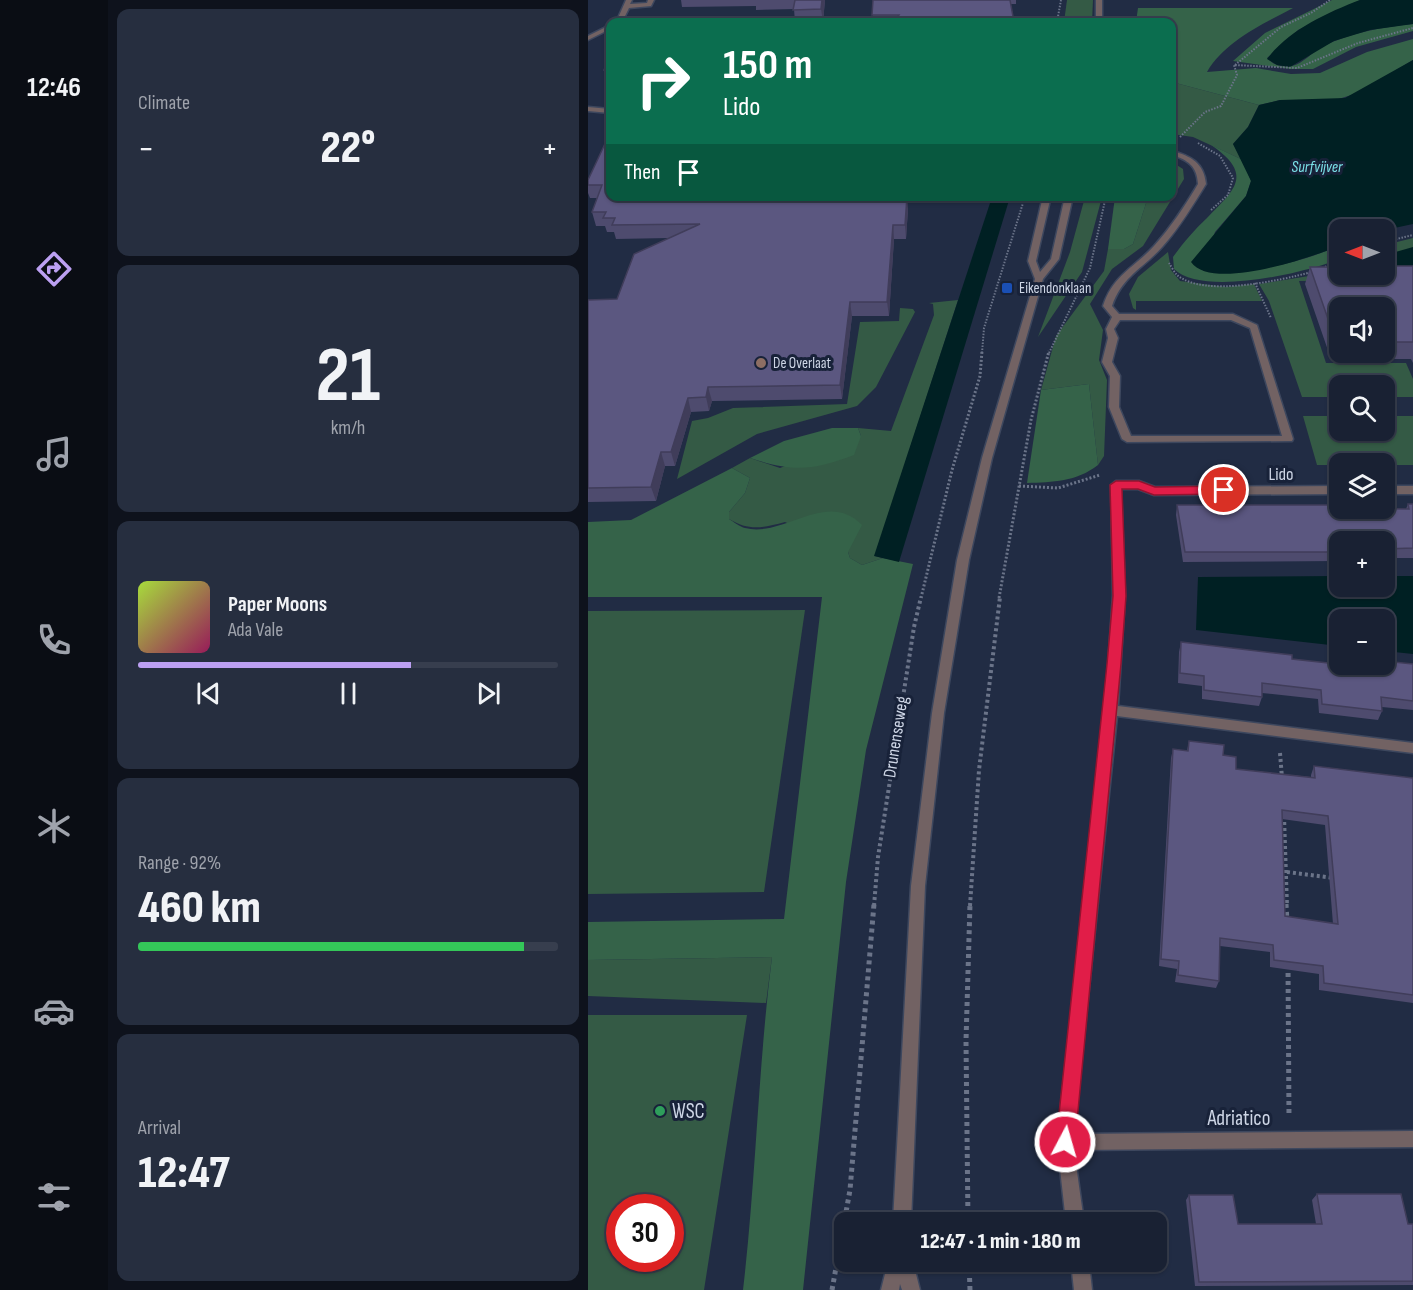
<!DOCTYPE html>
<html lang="en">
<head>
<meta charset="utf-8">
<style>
	body { margin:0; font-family:"Sofia Sans Condensed",sans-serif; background:#262e3f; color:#f1f3f6; height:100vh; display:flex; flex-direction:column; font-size:22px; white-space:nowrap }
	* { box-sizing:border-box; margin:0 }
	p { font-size:20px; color:#9fa3ac }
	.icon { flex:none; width:33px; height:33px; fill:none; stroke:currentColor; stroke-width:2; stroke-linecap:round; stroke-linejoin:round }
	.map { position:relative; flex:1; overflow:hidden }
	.sheet { display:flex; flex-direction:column; gap:9px; padding:9px; background:#0e121c; width:480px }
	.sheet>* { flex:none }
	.banner { position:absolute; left:18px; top:18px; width:570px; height:183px; border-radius:12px; box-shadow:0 2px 4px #0004,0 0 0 2px #373e4e; background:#0b6e4f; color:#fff; overflow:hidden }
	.needle { width:39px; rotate:270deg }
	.tools { position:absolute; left:741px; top:219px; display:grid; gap:12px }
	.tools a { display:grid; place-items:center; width:66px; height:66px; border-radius:12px; background:#192133; box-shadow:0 2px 4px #0004,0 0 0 2px #373e4e; font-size:30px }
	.speed { position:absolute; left:18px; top:1194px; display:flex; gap:12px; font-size:30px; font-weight:700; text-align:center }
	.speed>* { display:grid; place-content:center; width:78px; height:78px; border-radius:50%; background:#192133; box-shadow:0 2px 4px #0004,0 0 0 2px #373e4e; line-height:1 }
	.speed .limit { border:9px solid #d22; background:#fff; color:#111 }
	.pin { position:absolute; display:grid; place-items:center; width:51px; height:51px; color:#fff; margin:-26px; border:3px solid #fff; border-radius:50%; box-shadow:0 2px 6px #0007 }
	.me { position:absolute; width:66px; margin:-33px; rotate:6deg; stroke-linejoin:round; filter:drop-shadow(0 0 4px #0008) }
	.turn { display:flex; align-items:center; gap:21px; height:126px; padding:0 18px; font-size:27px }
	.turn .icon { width:78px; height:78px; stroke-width:2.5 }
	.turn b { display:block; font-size:42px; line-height:51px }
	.then { display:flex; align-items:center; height:57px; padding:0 18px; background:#0003; gap:12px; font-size:22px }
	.big { font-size:45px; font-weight:800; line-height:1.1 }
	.sheet .card { flex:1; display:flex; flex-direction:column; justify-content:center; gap:9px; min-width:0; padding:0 21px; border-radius:12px; background:#262e3f }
	.sheet .dial { align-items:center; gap:0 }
	.dial b { font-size:78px; line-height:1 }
	.song { display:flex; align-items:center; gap:18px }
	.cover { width:72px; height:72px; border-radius:9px; background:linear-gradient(135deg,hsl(80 70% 55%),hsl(330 70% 35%)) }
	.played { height:6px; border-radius:3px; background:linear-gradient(90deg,#bca0f2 65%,#373e4e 65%) }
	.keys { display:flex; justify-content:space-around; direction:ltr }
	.heat { display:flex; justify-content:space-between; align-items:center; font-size:33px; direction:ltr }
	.charge { height:9px; border-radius:4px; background:linear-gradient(90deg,#34c759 92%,#373e4e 0) }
	.trip { position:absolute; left:246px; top:1212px; width:333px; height:60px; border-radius:12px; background:#192133; box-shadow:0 2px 4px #0004,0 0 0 2px #373e4e; font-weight:800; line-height:60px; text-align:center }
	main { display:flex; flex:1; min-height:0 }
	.menu { display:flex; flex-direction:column; width:108px; justify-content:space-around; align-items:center; background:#0a0d14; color:#9fa3ac }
	.menu .icon { width:42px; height:42px }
	.menu .current { color:#bca0f2 }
	.menu b { font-size:27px; color:#f1f3f6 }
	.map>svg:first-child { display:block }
	.green { fill:#345a45; fill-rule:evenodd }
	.forest { fill:#356349 }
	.water { fill:#002023 }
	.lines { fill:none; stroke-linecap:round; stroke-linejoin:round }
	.service-casing { stroke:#3d475e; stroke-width:3 }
	.minor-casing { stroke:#3d475e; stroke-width:3 }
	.tertiary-casing { stroke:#3d475e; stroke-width:3 }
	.path-far3 { stroke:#6b7489; stroke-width:2; stroke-dasharray:1.5 1.5; stroke-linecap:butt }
	.path-far2 { stroke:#6b7489; stroke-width:3; stroke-dasharray:2 2; stroke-linecap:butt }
	.path-far1 { stroke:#6b7489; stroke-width:4; stroke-dasharray:3 3; stroke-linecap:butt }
	.path { stroke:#6b7489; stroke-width:5; stroke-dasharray:4 4; stroke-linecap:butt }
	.service { fill:#726263; fill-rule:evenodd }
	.minor { fill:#726263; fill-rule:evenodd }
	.tertiary { fill:#726263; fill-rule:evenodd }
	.wall { fill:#4e4b6e; fill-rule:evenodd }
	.shaded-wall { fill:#403d5a }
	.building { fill:#5b5780; stroke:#403d5a; stroke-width:1.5; fill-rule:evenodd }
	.route { fill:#e11d48; stroke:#92132f; stroke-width:1.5 }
	.transit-dot { fill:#1a4fb4; stroke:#182239; stroke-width:2 }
	.education-dot { fill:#8d6e63; stroke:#182239; stroke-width:2 }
	.leisure-dot { fill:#2e9e5b; stroke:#182239; stroke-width:2 }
	.labels { text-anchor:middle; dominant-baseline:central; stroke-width:6; stroke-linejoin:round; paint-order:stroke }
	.far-poi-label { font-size:15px; fill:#ced6e6; stroke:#182239; text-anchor:start }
	.far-water-label { font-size:16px; font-style:italic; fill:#7be1e8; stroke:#182239 }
	.street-label { font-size:18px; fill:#ced6e6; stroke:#182239 }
	.near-poi-label { font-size:21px; fill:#ced6e6; stroke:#182239; text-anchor:start }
	.near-street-label { font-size:21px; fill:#ced6e6; stroke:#182239 }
</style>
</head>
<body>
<main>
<nav class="menu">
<b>12:46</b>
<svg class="icon current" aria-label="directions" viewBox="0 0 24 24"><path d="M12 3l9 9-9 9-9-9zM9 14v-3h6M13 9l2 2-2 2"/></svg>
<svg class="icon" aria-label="music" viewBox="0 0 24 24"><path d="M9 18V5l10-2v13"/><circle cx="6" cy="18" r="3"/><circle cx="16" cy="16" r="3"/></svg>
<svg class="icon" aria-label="phone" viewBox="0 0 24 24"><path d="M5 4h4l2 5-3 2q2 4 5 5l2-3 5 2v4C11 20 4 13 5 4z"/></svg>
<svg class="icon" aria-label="climate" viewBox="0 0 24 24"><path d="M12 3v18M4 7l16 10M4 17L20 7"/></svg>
<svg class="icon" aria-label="car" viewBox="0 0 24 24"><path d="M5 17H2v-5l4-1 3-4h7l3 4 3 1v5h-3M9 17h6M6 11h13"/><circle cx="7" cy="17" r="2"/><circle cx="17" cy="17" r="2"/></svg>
<svg class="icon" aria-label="filters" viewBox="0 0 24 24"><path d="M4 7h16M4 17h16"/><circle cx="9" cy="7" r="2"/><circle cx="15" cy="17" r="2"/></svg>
</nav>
<section class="sheet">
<div class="card"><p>Climate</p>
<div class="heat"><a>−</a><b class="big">22°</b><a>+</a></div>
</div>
<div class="card dial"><b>21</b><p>km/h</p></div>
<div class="card">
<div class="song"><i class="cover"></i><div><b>Paper Moons</b><p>Ada Vale</p></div></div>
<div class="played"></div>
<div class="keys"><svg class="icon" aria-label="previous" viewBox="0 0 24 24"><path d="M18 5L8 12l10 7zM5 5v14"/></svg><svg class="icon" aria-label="pause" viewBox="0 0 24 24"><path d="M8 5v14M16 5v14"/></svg><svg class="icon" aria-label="next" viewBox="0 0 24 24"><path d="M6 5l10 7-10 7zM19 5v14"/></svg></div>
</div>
<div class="card"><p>Range · 92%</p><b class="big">460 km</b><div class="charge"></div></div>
<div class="card"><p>Arrival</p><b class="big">12:47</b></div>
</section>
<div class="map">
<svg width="825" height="1290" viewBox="0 0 825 1290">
	<rect width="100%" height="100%" fill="#212c44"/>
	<g class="green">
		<polygon points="479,0 505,0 504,22 476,22"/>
		<polygon points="584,82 671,105 660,127 645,144 655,160 605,137 584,134"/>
		<polygon points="584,162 595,169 596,179 555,246 524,269 502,304 515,330 511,360 519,380 516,456 510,465 501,384 453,390 468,336 516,271 520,249 536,249 545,244 560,197 584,196"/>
		<polygon points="497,197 514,197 494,272 450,337 482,252"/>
		<polygon points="825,238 825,280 711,281 738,363 818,363 825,379 825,397 797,397 796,386 752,386 751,397 714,397 681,301 671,284 721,276 751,265 752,274 796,274 797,245"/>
		<polygon points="580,252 583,270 592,281 638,287 666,284 674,301 548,301 548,310 545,308 541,294 550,277"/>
		<path d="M370,300L287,556L295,558L274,565L262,558L260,552L197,522C174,528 161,531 141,519V512L157,493L162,478L144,468L162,458L192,468L273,436L270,428L303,431L346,315L345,304L341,303Z"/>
		<polygon points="312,308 325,309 327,312 288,387 269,406 169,434 89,479 104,421 120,418 145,408 259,404 272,322 311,321"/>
		<polygon points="715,416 751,416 752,430 796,430 797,416 825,416 825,465 729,465"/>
		<polygon points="217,610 176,892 0,894 0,611"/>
		<polygon points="184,957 178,1003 0,996 0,960"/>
		<path d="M0,1015H159L116,1290H0ZM32,1208H82V1258H32Z"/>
	</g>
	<g class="forest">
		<path d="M744,0H772L710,30L679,58C685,65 695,68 704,66C715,64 725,51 735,46C763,33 794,27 825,24V31L768,47L725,69H703L645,61L677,33Z"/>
		<path d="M550,8H705C675,24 637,41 619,72L668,68L703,74L732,73L779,52L825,39V60L770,93L747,100H692L671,105L584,82V22H548Z"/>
		<path d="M623,145L655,160L663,181L658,196L627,232L615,271C664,273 706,265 751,246V259C718,273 614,297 586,269L585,257C595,243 607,229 619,218C646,190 667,175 623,145Z"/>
		<polygon points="527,197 560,197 545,244 536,249 520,249"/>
		<path d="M501,384L510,465C488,482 465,482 439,483L453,390Z"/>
		<path d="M244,428H270L273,436L266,455C224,471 205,472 162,458L196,441Z"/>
		<path d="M144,468L162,478L157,493L141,512V519C146,522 152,527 157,528C197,538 238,489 274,525L260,552L262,558L274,565L295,558L325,564L278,750L258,882L215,1290H155C168,1179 170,1068 184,957L0,960V922L196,919L234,597H0V522L43,520Z"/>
	</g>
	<g class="water">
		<path d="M772,0H825V24L782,30L746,41L702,67L689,65L679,59C701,30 738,13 772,0Z"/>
		<path d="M825,60V224L797,230H752L751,246C724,257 624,292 603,262L658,196L663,181L645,144L660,127L671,105L692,100L757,98Z"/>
		<polygon points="404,197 422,197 311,562 286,556"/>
		<polygon points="825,247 825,267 797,269 797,255"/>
		<polygon points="751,576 752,586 796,586 797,576 825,576 825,654 797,651 796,620 752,620 751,646 608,630 610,577"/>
	</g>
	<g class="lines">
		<g class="service-casing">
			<g id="service">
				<polygon points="38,0 44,0 42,4 59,3 60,0 66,0 63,6 41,8 35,20 25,22 30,18"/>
				<polygon points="22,25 22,29 0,40 0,36"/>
				<path d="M584,151C603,156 616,163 618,184C605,205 592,227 575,246C556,268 534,276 524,306L531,314H645L669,325L705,439L704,441L539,442L534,439L521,407L522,376L514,362L520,338L518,329L524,317L515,306C525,275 546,268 566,246C583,227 597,206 610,184C609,166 600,160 584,155ZM532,320H643L662,328L694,436H543L531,407L532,376L524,362L530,338L526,329Z"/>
			</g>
		</g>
		<g class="minor-casing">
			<g id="minor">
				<polygon points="0,107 22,109 22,113 0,111"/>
				<polygon points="528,481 551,481 567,487 752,486 752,494 566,495 550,489 533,489 537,595 530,706 825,743 825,753 529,716 486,1134 825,1131 825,1147 486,1150 496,1222 478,1222 469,1142 517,710 525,595 523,485"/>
				<rect x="796" y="486" width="29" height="8"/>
				<polygon points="483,1262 501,1262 504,1290 486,1290"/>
			</g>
		</g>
		<g class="tertiary-casing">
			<g id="tertiary">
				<rect x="508" y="0" width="6" height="22"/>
				<polygon points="455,196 463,196 448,261 452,272 463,259 477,196 485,196 471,259 455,279 404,458 381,560 356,713 337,886 323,1222 305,1222 323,886 344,713 369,560 394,458 447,279 440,261"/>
				<polygon points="300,1262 325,1262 332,1290 314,1290 312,1284 311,1290 293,1290"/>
			</g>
		</g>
		<g class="path-far3">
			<polyline points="469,22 473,0"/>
			<polyline points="647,65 693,27 723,13 742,0"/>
			<polyline points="592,137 617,112 633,106 649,75 646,65 709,68 770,43 825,28"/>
			<polyline points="610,143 632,156 645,178 640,195 622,211"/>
			<polyline points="796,242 825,235"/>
			<path d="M581,263C583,266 586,272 589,275C616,298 693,280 724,272"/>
			<polyline points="737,267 752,261"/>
			<polyline points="667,283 683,318"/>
			<polyline points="394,353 396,328 435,203"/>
			<polyline points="461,353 502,268 518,196"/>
		</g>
		<g class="path-far2">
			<polyline points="431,486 470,488 512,475"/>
			<polyline points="333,598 364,470 392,376 394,351"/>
			<polyline points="411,598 443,420 461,351"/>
		</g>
		<g class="path-far1">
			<polyline points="692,753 694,778"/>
			<polyline points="696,816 699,906"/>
			<polyline points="699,872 746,878"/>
			<polyline points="286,906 290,857 326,627 333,597"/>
			<polyline points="382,906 391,770 412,597"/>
		</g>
		<g class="path">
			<polyline points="698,904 699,922"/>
			<polyline points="700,965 701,1117"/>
			<polyline points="380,1222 378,1041 382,904"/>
			<polyline points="381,1262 382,1290"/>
			<polyline points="244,1290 262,1190 286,904"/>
		</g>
		<use href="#service" class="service"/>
		<use href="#minor" class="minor"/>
		<use href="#tertiary" class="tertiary"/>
	</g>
	<g class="wall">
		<polygon points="93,0 237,0 235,22 207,22 206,9 168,10 168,6 94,7"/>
		<polygon points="285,0 428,0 428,4 422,4 426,22 285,22"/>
		<polygon points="22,133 22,196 200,196 320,209 318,239 306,239 301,316 264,316 254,399 124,401 121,411 103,412 87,466 77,466 68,501 0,502 0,300 29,299 81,238 28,239 26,232 19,232 17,226 8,226 4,212 9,198 2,198 0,193 0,180"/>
		<path d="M825,266V363L823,359H743L717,284L722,267ZM752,308H796V352H752Z"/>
		<polygon points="820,504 825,504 825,558 796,558 796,542 752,542 752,559 750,561 595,562 588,515 589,505 752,508 818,509"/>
		<polygon points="593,642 704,659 791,669 793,664 825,664 825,710 794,707 794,711 790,720 731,713 730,699 674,693 674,697 671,706 614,699 614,686 590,683 591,652"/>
		<path d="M601,741L635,755L648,769L723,777V775L726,766L825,778V1003L731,990V974L682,967V952L632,946L631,981L628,988L587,982L589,969L571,966L583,758L585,749L599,751ZM694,819L737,825L745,924L697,916Z"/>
		<polygon points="729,1194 820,1224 825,1224 825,1285 607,1286 598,1200 601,1195 650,1224 728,1224 724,1200"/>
	</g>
	<g class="shaded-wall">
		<polygon points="234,0 237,0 235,22 233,9"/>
		<polygon points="16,70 22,70 22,82 20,83"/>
		<polygon points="319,196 320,209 318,239 317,225"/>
		<polygon points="305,225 306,239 301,316 299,302"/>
		<polygon points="262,302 264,316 254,399 252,385"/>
		<polygon points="120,387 124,401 121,411 118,397"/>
		<polygon points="100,398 103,412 87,466 83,452"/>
		<polygon points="73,452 77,466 68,501 63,487"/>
	</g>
	<g class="building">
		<polygon points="207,0 234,0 233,9 205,10"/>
		<polygon points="285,0 422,0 426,22 306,22 311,15 284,15"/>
		<polygon points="22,56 22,70 16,70"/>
		<polygon points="22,133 22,196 319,196 317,225 305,225 299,302 262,302 252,385 120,387 118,397 100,398 83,452 73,452 63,487 0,488 0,300 29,299 46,254 112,224 24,225 27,218 15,218 18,212 4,212 14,185 0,185 0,180"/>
		<polygon points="796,266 825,266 825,342 796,342 796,308 752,308 752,342 748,342 722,267 752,267 752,274 796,274"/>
		<polygon points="820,504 825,504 825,548 796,549 796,542 752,542 752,552 597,552 589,505 752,505 752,508 821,509"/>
		<polygon points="593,642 704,655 704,659 795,669 795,664 796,664 796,661 825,664 825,701 793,697 794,711 734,704 733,690 674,683 674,697 616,690 616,676 592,673"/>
		<path d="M601,741L636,745L635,755L648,757V769L727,778L726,766L825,778V995L736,983L735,966L686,960L685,945L632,938L631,981L590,975L591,961L573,959L585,749L600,751ZM694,810L740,816L750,924L697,916Z"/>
		<polygon points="729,1194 813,1194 820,1224 825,1224 825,1281 611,1282 601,1195 645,1195 650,1224 734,1224"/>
	</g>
	<polygon class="route" points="528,481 551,481 567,487 636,486 642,490 636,494 566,495 550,489 534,489 538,596 533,664 487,1142 484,1149 477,1151 471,1149 468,1142 519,664 525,596 522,485"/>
	<rect class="transit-dot" x="413" y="282" width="12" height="12" rx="3"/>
	<circle class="education-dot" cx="173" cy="363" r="6"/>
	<circle class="leisure-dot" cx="72" cy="1111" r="6"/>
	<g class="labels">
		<g class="far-poi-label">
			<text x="431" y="288">Eikendonklaan</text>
			<text x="185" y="363">De Overlaat</text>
		</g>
		<g class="far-water-label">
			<text x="729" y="167">Surfvijver</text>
		</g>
		<g class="street-label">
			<text x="693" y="474">Lido</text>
			<text transform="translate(308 737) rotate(-81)">Drunenseweg</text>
		</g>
		<g class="near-poi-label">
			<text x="84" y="1111">WSC</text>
		</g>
		<g class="near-street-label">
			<text x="651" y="1118">Adriatico</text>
		</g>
	</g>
</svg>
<div class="tools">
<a><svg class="needle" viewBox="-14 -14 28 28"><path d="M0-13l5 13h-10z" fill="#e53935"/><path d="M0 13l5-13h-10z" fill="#9fa3ac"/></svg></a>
<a><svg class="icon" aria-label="sound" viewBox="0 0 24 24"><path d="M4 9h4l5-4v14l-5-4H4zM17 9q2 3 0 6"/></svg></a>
<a><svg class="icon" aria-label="search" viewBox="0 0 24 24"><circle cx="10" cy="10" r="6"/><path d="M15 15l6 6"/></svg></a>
<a><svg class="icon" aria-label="layers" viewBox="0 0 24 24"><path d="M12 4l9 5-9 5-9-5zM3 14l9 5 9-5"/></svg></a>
<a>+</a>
<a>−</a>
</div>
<div class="speed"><div class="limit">30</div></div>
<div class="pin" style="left:636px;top:490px;background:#d93025"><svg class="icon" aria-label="arrive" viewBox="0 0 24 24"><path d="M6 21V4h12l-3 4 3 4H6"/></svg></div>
<svg class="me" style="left:477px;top:1142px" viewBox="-20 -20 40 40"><circle r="17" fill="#e11d48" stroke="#fff" stroke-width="3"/><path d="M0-11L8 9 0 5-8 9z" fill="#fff"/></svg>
<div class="trip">12:47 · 1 min · 180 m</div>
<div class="banner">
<div class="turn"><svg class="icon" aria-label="right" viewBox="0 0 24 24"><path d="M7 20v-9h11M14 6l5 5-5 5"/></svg><div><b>150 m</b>Lido</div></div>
<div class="then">Then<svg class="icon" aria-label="arrive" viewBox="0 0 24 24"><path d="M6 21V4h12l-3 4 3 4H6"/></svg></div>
</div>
</div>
</main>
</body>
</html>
